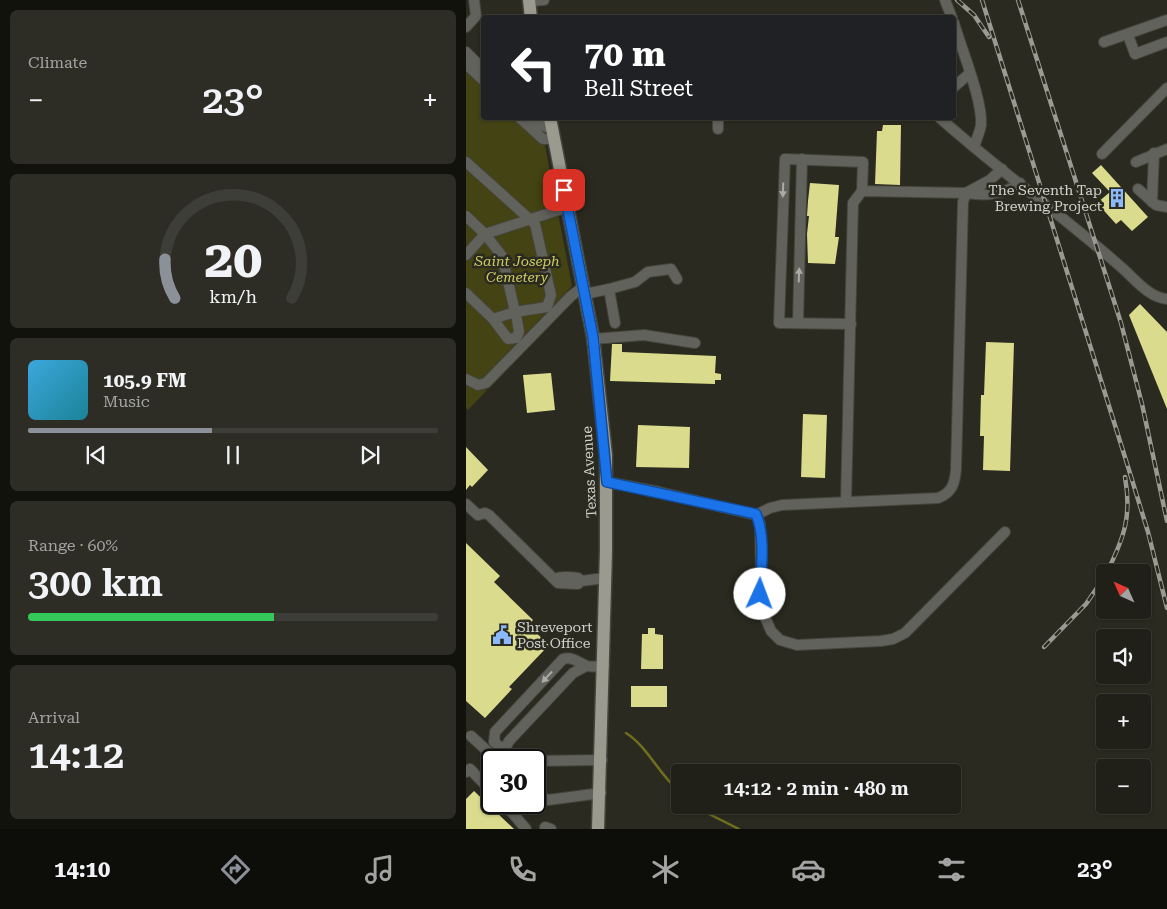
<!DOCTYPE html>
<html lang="en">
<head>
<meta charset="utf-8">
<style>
	body { margin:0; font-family:"Roboto Serif",serif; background:#2d2d25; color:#f1f3f6; height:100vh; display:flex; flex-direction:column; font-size:19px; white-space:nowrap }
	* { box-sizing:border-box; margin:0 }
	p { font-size:16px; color:#a2a3a2 }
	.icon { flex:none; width:28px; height:28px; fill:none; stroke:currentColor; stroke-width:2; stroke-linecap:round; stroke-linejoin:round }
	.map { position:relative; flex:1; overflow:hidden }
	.drawer { display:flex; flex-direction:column; gap:10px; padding:10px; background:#12120d; width:466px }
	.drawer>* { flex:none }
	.banner { position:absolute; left:15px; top:15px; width:475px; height:105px; border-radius:5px; box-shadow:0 1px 4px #0004,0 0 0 1px #3d3e37; background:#202124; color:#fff; overflow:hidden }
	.needle { width:32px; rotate:315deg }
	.tools { position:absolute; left:630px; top:564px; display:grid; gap:10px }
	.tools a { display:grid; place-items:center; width:55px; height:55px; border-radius:5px; background:#202018; box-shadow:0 1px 4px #0004,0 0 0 1px #3d3e37; font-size:25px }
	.speed { position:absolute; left:15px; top:749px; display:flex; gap:10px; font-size:25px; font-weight:700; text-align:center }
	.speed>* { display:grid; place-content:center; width:65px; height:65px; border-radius:50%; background:#202018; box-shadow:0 1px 4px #0004,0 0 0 1px #3d3e37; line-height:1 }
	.speed .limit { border:2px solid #111; border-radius:8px; background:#fff; color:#111 }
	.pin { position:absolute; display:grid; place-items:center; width:42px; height:42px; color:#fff; margin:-21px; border-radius:10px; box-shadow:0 2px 8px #0006 }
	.me { position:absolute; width:55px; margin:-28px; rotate:2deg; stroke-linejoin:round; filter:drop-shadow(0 0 4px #0008) }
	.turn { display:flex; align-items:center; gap:18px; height:105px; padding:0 20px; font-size:22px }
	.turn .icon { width:65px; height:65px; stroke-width:2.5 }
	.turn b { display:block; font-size:35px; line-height:42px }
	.big { font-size:38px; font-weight:600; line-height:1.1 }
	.drawer .tile { flex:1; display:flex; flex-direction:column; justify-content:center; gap:8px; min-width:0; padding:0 18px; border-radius:8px; background:#2d2d25 }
	.drawer .dial { align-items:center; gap:0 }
	.dial svg { height:130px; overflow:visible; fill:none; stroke:#3d3e37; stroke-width:7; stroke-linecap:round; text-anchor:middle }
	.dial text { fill:#f1f3f6; stroke:none }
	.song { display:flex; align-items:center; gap:15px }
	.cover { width:60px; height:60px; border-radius:8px; background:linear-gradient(135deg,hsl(200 70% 55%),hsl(190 70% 35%)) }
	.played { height:5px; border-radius:2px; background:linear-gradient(90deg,#8c9099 45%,#3d3e37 45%) }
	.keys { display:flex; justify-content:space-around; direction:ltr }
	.heat { display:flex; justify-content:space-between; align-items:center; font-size:28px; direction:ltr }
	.charge { height:8px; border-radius:4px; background:linear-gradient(90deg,#34c759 60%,#3d3e37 0) }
	.trip { position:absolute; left:205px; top:764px; width:290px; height:50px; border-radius:5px; background:#202018; box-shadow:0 1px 4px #0004,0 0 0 1px #3d3e37; font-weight:600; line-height:50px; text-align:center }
	.menu { display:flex; height:80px; justify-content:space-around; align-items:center; background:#0d0d0a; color:#a2a3a2 }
	.menu .icon { width:35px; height:35px }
	.menu .selected { color:#8c9099 }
	.menu b { font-size:22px; color:#f1f3f6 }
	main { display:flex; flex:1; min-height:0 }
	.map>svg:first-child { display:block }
	.green { fill:#444314 }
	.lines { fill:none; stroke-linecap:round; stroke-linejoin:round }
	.stream { stroke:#706e1f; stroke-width:2.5 }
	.building { fill:#dbdb8d }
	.minor-casing { stroke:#45453c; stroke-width:12 }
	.major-casing { stroke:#45453c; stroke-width:15 }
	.minor { stroke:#62625d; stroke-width:10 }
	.major { stroke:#9a9a8f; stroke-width:12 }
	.rail-casing { stroke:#9a9a92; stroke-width:4.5 }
	.rail { stroke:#2a2a20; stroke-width:2.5; stroke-dasharray:8; stroke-linecap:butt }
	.oneway { fill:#ababa5 }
	.route-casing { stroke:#114b97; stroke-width:12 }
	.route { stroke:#1a73e8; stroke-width:9 }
	.labels { text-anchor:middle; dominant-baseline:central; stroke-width:5; stroke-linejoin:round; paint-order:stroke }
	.poi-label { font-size:14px; fill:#d3d3cc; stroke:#2a2a20; text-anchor:end }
	.park-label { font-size:14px; font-style:italic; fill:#cecc62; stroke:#2a2a20 }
	.street-label { font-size:14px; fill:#d3d3cc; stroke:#2a2a20 }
</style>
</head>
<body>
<main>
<section class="drawer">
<div class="tile"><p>Climate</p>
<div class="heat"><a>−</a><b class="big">23°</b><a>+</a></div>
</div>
<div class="tile dial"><svg viewBox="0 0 100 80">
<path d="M14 69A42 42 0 1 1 86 69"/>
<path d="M14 69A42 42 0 0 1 8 45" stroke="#8c9099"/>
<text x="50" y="56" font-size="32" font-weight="700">20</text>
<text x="50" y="72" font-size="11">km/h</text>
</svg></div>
<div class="tile">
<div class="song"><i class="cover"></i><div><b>105.9 FM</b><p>Music</p></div></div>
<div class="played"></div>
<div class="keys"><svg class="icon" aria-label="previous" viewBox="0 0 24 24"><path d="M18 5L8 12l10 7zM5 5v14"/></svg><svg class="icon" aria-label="pause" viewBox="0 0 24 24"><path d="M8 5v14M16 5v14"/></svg><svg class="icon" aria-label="next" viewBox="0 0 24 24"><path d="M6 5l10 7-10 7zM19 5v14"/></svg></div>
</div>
<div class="tile"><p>Range · 60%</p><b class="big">300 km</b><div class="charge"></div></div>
<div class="tile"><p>Arrival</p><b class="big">14:12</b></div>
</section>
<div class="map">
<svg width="701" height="829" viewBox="0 0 701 829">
	<rect width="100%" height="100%" fill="#2a2a20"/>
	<polygon class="green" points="0,58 17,76 18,118 59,118 77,135 106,286 13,382 21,390 2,410 0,408"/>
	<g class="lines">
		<g class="stream">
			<path d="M160,733C182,747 193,775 214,792"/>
			<polyline points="230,805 241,813 273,829"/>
		</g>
	</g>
	<g class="building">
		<polygon points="417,125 435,125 434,185 409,184 411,131 416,131"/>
		<polygon points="635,165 682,217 666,231 655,220 650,224 631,203 644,192 626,173"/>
		<polygon points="344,183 373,185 369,237 373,237 369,264 342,263 341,234 343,216 341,216 342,201"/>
		<polygon points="674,304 701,332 701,409 663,315"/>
		<polygon points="520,342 548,343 544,471 517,470 518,436 514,436 515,395 518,395"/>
		<polygon points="146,344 156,344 156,352 250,356 249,373 255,374 255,380 249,380 249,384 144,381"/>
		<polygon points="85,373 89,410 61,413 57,375"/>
		<polygon points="337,414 361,415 359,478 335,477"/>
		<polygon points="172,425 224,427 223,468 170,467"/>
		<polygon points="0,447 22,470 6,487 4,485 0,490"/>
		<polygon points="0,543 34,576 28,582 67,620 62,625 83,645 43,687 46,689 19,718 0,701"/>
		<polygon points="182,628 189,628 189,634 197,635 197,669 175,669 176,634 182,634"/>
		<rect x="165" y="686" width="36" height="21"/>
		<polygon points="8,791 48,829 0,829 0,799"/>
	</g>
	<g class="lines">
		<g class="minor-casing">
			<g id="minor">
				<polyline points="479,0 486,18"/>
				<polyline points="64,1 78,0"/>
				<path d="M488,23C495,48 517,101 515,125C514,132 510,140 508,147"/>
				<polyline points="0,27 10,16 8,0"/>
				<polyline points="662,35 669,54 701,42"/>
				<polyline points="638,42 701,20"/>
				<polyline points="0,52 18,70"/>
				<polyline points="0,64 18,81"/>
				<polyline points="488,87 504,73"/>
				<polyline points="54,118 77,139 88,139"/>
				<polyline points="64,118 68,122 86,129"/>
				<polyline points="252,118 252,129"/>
				<path d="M474,118C532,170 596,215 655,267C668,278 683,298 701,299"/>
				<polyline points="636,154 701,88"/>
				<polyline points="0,162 69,224 85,295 81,307 49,312 27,319 0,293"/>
				<polyline points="670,162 701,149"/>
				<path d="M536,169L524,180L500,193C520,196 537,195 554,183"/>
				<polyline points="672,189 690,205 701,207"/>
				<polyline points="686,202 688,153"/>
				<polyline points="0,216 19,234 36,256 51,320 53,332 50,338 42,339 27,319"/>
				<polyline points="0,255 19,234 102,207"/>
				<polyline points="143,289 169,282 182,272 205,269 211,279"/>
				<polyline points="119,294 143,289 149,323"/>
				<polyline points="332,323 336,159"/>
				<polyline points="385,324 313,323 319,159 397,162 396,191"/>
				<polyline points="127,339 178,335 229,343"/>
				<polyline points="0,379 12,385 20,383 105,296 117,287"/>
				<polyline points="141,482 193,492 290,515"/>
				<polyline points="0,504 12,515 19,513 23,515 88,579"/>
				<path d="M290,515L304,508L316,505L472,498C486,493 489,483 490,469L497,202L500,193L396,191L387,203L380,502"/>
				<polyline points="290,515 294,524 296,610 305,631 314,640 331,645 415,641 427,639 439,633 539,532"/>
				<path d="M115,581L112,578C104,577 96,576 88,579L92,583L112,584L115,581L139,578"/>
				<polyline points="5,736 31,760"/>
				<polyline points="38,751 43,741 107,673 120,666"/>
				<path d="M51,760L28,742L29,732L97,659C107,656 113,663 121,666C125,667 133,666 138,666"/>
				<polyline points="69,761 136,760"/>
				<polyline points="0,772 4,769 26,792"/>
				<polyline points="69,794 82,800 135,793"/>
				<polyline points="37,802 60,829"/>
				<polyline points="79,827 85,829"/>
			</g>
		</g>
		<g class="major-casing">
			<g id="major">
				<polyline points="63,0 65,18"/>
				<polyline points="84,118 127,337 140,455 140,551 132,829"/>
			</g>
		</g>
		<use href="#minor" class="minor"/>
		<use href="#major" class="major"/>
		<g class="rail-casing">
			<g id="rail">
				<polyline points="491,0 508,15 523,37"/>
				<polyline points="516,0 663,470 682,532 701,608"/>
				<polyline points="552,0 655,323 676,404 701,521"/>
				<path d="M641,572C658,538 666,516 659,477"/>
				<polyline points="578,647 620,604 639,576"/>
			</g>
		</g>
		<use href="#rail" class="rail"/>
	</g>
	<defs><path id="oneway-solid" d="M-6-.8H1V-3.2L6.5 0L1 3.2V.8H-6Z" transform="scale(1.25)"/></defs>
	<g class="oneway">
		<use href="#oneway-solid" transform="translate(317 190) rotate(92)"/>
		<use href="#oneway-solid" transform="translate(333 275) rotate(-88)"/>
		<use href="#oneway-solid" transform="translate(81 677) rotate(133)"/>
	</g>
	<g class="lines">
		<g class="route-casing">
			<path id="route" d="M98,190L127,337L141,482L290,514C300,538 295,569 294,594"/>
		</g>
		<use href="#route" class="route"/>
	</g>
	<defs>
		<g id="building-bare" transform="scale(1.5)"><path d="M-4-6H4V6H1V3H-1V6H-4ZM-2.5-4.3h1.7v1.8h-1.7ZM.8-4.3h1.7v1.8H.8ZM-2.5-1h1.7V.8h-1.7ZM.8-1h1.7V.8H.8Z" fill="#8cb9fc" stroke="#2a2a20" stroke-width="2.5" paint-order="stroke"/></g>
		<g id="civic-bare" transform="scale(1.5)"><path d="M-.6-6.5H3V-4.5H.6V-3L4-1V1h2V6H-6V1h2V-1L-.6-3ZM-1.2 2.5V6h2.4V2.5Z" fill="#8cb9fc" stroke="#2a2a20" stroke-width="2.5" paint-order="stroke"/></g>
	</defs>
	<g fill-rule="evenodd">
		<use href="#building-bare" x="651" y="198"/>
		<use href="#civic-bare" x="36" y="635"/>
	</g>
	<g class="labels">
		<g class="poi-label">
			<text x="636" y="190">The Seventh Tap<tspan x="636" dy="16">Brewing Project</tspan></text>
			<text x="51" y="627" text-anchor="start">Shreveport<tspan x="51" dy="16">Post Office</tspan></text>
		</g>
		<g class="park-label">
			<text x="51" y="261">Saint Joseph<tspan x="51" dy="16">Cemetery</tspan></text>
		</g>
		<g class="street-label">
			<text transform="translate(123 472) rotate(-93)">Texas Avenue</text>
		</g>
	</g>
</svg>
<div class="tools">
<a><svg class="needle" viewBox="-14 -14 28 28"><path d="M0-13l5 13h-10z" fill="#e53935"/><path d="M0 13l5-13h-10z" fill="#a2a3a2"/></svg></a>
<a><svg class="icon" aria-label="sound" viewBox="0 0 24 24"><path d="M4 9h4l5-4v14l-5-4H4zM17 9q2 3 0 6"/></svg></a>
<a>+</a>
<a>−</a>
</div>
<div class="speed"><div class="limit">30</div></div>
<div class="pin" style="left:98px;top:190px;background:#d93025"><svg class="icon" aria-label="arrive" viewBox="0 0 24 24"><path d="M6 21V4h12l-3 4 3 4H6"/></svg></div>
<svg class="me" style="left:294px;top:594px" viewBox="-20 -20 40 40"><circle r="19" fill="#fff"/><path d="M0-13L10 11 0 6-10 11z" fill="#1a73e8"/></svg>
<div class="trip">14:12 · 2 min · 480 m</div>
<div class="banner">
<div class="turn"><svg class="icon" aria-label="left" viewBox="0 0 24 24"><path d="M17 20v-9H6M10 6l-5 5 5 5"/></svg><div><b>70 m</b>Bell Street</div></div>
</div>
</div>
</main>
<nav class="menu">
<b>14:10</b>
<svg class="icon selected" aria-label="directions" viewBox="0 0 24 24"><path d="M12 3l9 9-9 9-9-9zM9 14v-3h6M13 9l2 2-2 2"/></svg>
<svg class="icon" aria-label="music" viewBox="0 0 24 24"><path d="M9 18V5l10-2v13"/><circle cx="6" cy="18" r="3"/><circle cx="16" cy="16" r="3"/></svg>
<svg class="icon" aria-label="phone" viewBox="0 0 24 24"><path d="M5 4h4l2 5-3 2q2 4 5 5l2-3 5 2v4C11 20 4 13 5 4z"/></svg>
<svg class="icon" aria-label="climate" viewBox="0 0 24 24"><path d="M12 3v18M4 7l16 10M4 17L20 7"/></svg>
<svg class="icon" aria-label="car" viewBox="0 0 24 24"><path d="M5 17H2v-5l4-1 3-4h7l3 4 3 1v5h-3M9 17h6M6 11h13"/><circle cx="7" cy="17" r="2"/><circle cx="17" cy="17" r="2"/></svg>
<svg class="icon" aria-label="filters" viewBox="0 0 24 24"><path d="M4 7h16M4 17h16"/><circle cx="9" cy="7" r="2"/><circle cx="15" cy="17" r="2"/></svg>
<b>23°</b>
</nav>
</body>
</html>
